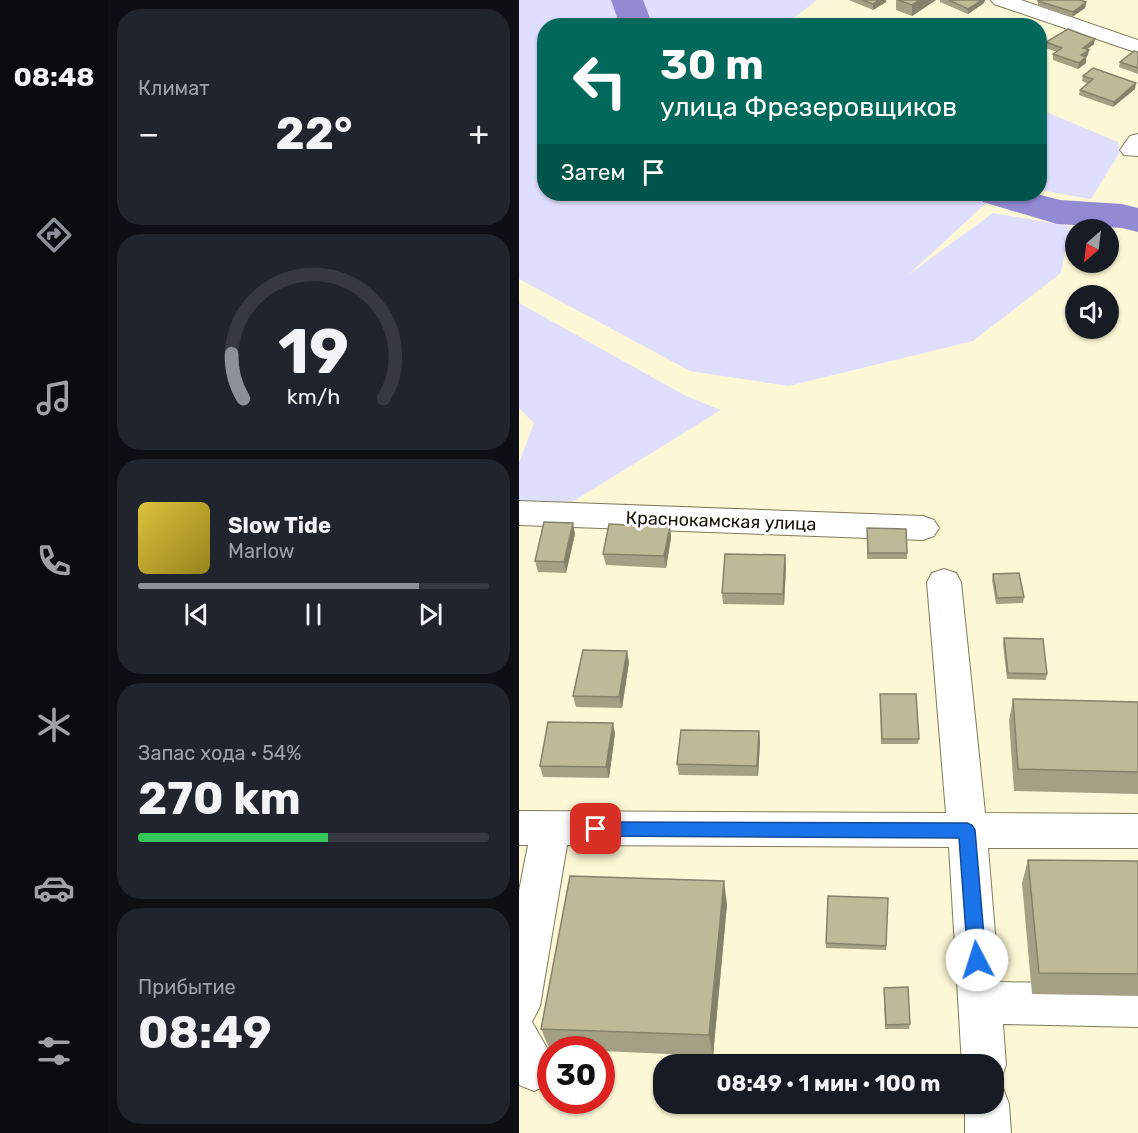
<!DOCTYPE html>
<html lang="ru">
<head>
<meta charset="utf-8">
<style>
	body { margin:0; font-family:Rubik,sans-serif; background:#20242c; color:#f1f3f6; height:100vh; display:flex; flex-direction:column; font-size:22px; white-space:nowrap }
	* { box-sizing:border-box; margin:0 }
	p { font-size:20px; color:#9ea1a6 }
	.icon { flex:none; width:33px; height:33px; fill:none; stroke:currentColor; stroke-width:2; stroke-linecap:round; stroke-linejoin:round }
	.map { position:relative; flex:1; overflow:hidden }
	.drawer { display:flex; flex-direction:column; gap:9px; padding:9px; background:#0d0f14; width:411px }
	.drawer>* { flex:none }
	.banner { position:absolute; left:18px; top:18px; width:510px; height:183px; border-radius:24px; box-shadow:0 2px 4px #0004; background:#00695c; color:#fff; overflow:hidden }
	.needle { width:39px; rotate:208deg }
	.controls { position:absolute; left:546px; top:219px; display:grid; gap:12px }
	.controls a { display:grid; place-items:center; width:54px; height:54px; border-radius:50%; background:#171b24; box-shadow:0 2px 4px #0004; font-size:30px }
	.speed { position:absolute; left:18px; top:1036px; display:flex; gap:12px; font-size:30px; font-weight:700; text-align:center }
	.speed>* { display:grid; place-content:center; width:78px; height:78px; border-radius:50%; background:#171b24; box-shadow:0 2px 4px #0004; line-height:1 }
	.speed .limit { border:9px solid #d22; background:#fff; color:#111 }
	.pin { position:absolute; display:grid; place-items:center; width:51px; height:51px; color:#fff; margin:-26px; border-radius:12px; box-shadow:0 3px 9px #0006 }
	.me { position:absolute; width:66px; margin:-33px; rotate:355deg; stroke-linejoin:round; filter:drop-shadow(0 0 4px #0008) }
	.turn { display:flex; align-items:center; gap:21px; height:126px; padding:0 24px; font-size:27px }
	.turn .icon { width:78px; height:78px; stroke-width:2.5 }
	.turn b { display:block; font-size:42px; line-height:51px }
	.then { display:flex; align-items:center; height:57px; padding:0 24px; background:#0003; gap:12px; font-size:22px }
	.big { font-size:45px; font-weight:700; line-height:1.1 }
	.drawer .tile { flex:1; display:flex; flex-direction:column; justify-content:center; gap:9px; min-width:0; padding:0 21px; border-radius:24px; background:#20242c }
	.drawer .dial { align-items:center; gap:0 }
	.dial svg { height:156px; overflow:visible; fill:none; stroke:#363941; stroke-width:7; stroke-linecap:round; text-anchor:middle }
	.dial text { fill:#f1f3f6; stroke:none }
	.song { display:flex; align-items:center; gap:18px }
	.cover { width:72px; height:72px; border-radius:9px; background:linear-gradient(135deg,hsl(50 70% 55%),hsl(50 70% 35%)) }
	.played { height:6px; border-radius:3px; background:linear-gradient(90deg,#8c9099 80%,#363941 80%) }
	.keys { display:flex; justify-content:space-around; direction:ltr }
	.heat { display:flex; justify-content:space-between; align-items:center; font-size:33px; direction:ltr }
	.charge { height:9px; border-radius:4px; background:linear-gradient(90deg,#34c759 54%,#363941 0) }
	.trip { position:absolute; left:134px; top:1054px; width:351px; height:60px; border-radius:24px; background:#171b24; box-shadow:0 2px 4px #0004; font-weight:700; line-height:60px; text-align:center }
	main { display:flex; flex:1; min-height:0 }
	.menu { display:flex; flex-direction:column; width:108px; justify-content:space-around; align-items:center; background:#090b0e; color:#9ea1a6 }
	.menu .icon { width:42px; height:42px }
	.menu .selected { color:#8c9099 }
	.menu b { font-size:27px; color:#f1f3f6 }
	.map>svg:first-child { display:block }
	.green { fill:#e0defe }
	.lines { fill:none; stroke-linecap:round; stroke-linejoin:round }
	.river { fill:#928bd4; fill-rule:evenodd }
	.minor-casing { stroke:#7f7b5b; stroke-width:2 }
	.minor { fill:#fff; fill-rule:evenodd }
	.wall { fill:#a3a083 }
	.shaded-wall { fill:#85826a }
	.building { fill:#beba98; stroke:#85826a; stroke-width:1.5 }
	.route { fill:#1a73e8; stroke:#114b97; stroke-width:1.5 }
	.labels { text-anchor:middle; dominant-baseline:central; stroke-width:6; stroke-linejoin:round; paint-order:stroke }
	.street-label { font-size:18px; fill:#151307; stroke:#fff }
</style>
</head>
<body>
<main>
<nav class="menu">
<b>08:48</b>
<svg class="icon selected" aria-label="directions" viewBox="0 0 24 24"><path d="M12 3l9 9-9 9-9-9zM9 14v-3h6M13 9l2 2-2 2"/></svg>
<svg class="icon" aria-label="music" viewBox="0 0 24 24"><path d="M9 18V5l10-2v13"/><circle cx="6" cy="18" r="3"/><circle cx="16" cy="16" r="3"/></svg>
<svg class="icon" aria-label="phone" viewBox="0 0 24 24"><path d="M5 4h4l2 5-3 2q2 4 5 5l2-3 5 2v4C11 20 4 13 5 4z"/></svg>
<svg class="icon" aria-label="climate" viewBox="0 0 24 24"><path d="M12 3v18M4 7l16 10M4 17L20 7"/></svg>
<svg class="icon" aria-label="car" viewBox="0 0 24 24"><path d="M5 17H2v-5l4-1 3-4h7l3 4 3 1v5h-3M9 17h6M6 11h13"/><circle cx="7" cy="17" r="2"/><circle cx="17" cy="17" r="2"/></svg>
<svg class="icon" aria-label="filters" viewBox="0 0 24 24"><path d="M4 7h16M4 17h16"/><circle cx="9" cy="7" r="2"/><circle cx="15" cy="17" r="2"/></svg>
</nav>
<section class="drawer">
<div class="tile"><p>Климат</p>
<div class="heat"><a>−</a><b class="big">22°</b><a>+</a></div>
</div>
<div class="tile dial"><svg viewBox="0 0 100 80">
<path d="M14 69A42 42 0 1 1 86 69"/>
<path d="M14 69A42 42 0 0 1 8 46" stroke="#8c9099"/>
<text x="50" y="56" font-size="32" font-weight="700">19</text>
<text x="50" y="72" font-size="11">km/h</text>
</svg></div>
<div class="tile">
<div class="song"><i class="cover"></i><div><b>Slow Tide</b><p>Marlow</p></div></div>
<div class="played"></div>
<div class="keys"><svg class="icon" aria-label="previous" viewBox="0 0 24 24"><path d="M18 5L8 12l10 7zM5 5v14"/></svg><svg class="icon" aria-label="pause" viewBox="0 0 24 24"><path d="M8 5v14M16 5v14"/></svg><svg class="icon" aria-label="next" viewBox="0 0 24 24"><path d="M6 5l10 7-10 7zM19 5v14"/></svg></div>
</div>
<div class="tile"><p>Запас хода · 54%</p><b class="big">270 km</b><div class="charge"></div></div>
<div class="tile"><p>Прибытие</p><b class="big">08:49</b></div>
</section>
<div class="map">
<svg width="619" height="1133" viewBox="0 0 619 1133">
	<rect width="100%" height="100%" fill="#fcf7d4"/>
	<g class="green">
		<polygon points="0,0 298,0 266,25 26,26 26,194 477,194 389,275 474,213 551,226 542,273 454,341 269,386 171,371 0,279"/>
		<polygon points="520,109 599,142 601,152 572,199 521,190"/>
		<polygon points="0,303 167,396 202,410 32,515 0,513 0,463 15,423 0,408"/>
	</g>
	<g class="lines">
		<g class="river">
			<polygon points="92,0 124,0 134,26 101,26"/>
			<polygon points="459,194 518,194 541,200 603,204 619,208 619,232 603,228 538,224 464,202"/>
		</g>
		<g class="minor-casing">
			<g id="minor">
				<polygon points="472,0 502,0 619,40 619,53 475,4"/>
				<polygon points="619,134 619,156 605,155 601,150 611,136"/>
				<polygon points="0,501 404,516 415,520 420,528 415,536 404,540 0,525"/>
				<polygon points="425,569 437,573 442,582 466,813 619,814 619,848 469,848 480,982 619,985 619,1027 484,1024 487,1065 481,1081 474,1083 474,1065 443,1065 430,847 48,845 21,1006 13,1022 32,1055 32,1083 15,1091 0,1085 0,891 9,845 0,845 0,811 427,813 408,582 413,573"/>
				<polygon points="474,1084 484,1088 490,1104 492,1133 446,1133 446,1104 474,1104"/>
			</g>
		</g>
		<use href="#minor" class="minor"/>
	</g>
	<g class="wall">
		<polygon points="330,0 367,0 367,2 354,10"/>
		<polygon points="377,0 417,0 393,16 377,10"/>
		<polygon points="421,0 466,0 465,3 449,14 421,2"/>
		<polygon points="519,1 567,2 566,8 553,17 519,6"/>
		<polygon points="527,42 575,44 569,49 569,55 567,57 567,63 559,69 534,60 534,54 538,52 527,48"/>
		<polygon points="619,52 619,74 600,67 601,62"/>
		<polygon points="564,76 616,89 594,107 560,95 561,90 569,84 563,81"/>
		<polygon points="151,527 152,538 147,568 87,565 84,554"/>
		<polygon points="348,528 388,553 388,559 348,559"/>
		<polygon points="56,534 47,573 19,572 16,561"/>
		<polygon points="266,555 267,567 265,605 204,604 203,593"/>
		<polygon points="474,574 505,597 504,603 477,604 473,580"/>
		<polygon points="485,638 528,674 527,680 488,679 484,644"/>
		<polygon points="110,662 103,708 57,707 54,696"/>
		<polygon points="361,694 400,739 399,744 362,744"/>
		<polygon points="494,699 619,702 619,794 495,791 490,721"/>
		<polygon points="240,731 241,742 239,776 160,775 158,764"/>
		<polygon points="96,733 90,778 24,777 21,766"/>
		<polygon points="509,860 619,861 619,996 513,994 503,883"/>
		<polygon points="309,896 369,898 367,950 307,948"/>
		<polygon points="208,904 194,1056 82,1051 82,1050 31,1050 22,1029"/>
		<polygon points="365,988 391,1024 390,1029 366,1029"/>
	</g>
	<g class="shaded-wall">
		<polygon points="360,0 367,0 367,2 354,10 354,4"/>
		<polygon points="401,0 417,0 393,16 393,5"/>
		<polygon points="463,0 466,0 465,3 449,14 449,9"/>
		<polygon points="567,2 566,8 553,17 554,12"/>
		<polygon points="576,39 575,44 563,53 564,48"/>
		<polygon points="524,45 522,56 520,57 520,47"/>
		<polygon points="570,50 569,55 561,61 562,55"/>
		<polygon points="567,57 567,63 559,69 560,63"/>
		<polygon points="617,83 616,89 594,107 595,102"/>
		<polygon points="54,523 56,534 47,573 45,562"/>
		<polygon points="151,527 152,538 147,568 145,556"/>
		<polygon points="266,555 267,567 265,605 264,594"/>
		<polygon points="108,651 110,662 103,708 100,697"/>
		<polygon points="94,723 96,733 90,778 87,767"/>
		<polygon points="240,731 241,742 239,776 238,766"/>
		<polygon points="205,881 208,904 194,1056 190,1035"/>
	</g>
	<g class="building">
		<polygon points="343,0 360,0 354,4"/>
		<polygon points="379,0 401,0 393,5"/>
		<polygon points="430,0 463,0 449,9"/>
		<polygon points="520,0 561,0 567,2 554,12 519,1"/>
		<polygon points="448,20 461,26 440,26"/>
		<polygon points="503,21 514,26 496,26"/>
		<polygon points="549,29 576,39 564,48 570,50 562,55 567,57 560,63 534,54 543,48 527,42"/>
		<polygon points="615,51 619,52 619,68 601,62"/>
		<polygon points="574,68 617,83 595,102 561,90 574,79 564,76"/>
		<polygon points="25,522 54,523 45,562 16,561"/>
		<polygon points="90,524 151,527 145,556 84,554"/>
		<polygon points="348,528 387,529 388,553 349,553"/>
		<polygon points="206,554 266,555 264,594 203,593"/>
		<polygon points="500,573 505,597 478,598 474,574"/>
		<polygon points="485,638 524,639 528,674 489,673"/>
		<polygon points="64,650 108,651 100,697 54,696"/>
		<polygon points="361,694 397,694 400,739 363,739"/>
		<polygon points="494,699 619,702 619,772 499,769"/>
		<polygon points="29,722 94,723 87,767 21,766"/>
		<polygon points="162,730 240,731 238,766 158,764"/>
		<polygon points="509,860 619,861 619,974 520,973"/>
		<polygon points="51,876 205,881 190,1035 22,1029"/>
		<polygon points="309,896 369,898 367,946 307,943"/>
		<polygon points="389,987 391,1024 367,1025 365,988"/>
	</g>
	<polygon class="route" points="77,822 448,823 453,825 456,830 467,960 464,966 458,968 452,966 449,960 440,838 77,836 72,834 69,829 72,824"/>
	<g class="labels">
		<g class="street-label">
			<text transform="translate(202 521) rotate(2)">Краснокамская улица</text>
		</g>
	</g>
</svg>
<div class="controls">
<a><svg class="needle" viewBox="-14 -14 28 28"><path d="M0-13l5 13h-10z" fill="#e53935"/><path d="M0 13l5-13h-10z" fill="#9ea1a6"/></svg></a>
<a><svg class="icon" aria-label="sound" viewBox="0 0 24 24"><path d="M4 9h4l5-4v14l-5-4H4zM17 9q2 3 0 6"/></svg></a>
</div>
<div class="speed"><div class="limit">30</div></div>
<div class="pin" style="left:77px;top:829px;background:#d93025"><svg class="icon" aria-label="arrive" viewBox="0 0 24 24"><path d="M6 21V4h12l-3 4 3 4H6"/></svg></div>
<svg class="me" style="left:458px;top:960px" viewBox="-20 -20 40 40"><circle r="19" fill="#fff"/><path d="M0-13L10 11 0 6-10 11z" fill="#1a73e8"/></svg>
<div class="trip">08:49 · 1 мин · 100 m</div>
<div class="banner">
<div class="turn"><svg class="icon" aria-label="left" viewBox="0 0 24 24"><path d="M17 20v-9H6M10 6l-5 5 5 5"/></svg><div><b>30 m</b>улица Фрезеровщиков</div></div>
<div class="then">Затем<svg class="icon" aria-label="arrive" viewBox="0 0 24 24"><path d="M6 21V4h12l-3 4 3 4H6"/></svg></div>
</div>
</div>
</main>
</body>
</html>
